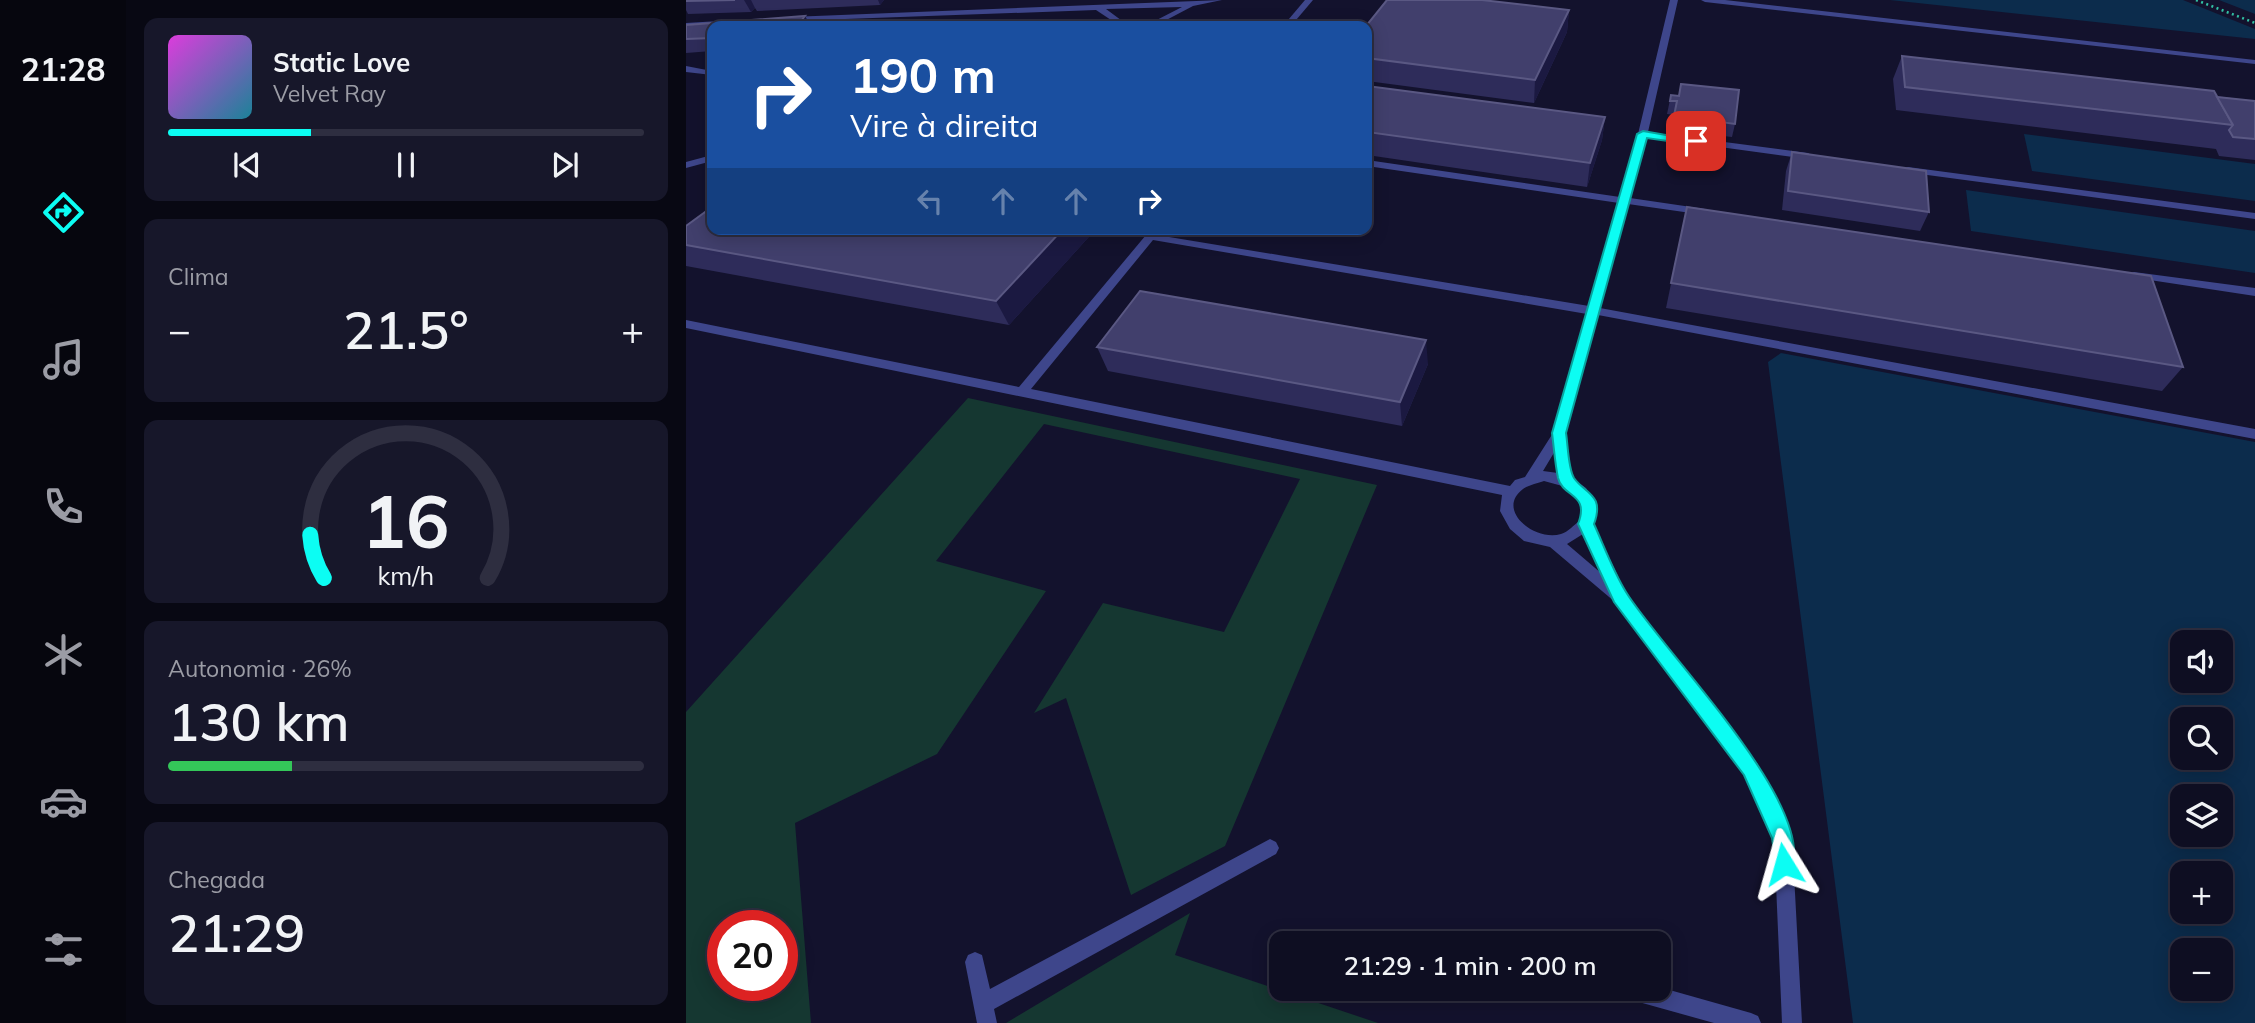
<!DOCTYPE html>
<html lang="pt">
<head>
<meta charset="utf-8">
<style>
	body { margin:0; font-family:Mulish,sans-serif; background:#17172a; color:#f1f3f6; height:100vh; display:flex; flex-direction:column; font-size:26px; white-space:nowrap }
	* { box-sizing:border-box; margin:0 }
	p { font-size:23px; color:#9b9ca5 }
	.icon { flex:none; width:38px; height:38px; fill:none; stroke:currentColor; stroke-width:2; stroke-linecap:round; stroke-linejoin:round }
	.map { position:relative; flex:1; overflow:hidden }
	.details { display:flex; flex-direction:column; gap:18px; padding:18px; background:#080813; width:560px }
	.details>* { flex:none }
	.top-card { position:absolute; left:21px; top:21px; width:665px; height:214px; border-radius:14px; box-shadow:0 4px 18px #0003,0 0 0 2px #2e2e40; background:#1a4fa0; color:#fff; overflow:hidden }
	.tools { position:absolute; left:1484px; top:630px; display:grid; gap:14px }
	.tools a { display:grid; place-items:center; width:63px; height:63px; border-radius:14px; background:#0e0e22; box-shadow:0 4px 18px #0003,0 0 0 2px #2e2e40; font-size:35px }
	.speed { position:absolute; left:21px; top:910px; display:flex; gap:14px; font-size:35px; font-weight:700; text-align:center }
	.speed>* { display:grid; place-content:center; width:91px; height:91px; border-radius:50%; background:#0e0e22; box-shadow:0 4px 18px #0003,0 0 0 2px #2e2e40; line-height:1 }
	.speed .limit { border:10px solid #d22; background:#fff; color:#111 }
	.pin { position:absolute; display:grid; place-items:center; width:60px; height:60px; color:#fff; margin:-30px; border-radius:14px; box-shadow:0 4px 10px #0006 }
	.me { position:absolute; width:77px; margin:-38px; rotate:352deg; stroke-linejoin:round; filter:drop-shadow(0 0 5px #0008) }
	.turn { display:flex; align-items:center; gap:24px; height:147px; padding:0 28px; font-size:32px }
	.turn .icon { width:91px; height:91px; stroke-width:2.5 }
	.turn b { display:block; font-size:49px; line-height:60px }
	.lanes { display:flex; align-items:center; height:66px; padding:0 28px; background:#0003; justify-content:center; gap:35px; direction:ltr }
	.lanes .off { opacity:.35 }
	.big { font-size:52px; font-weight:600; line-height:1.1 }
	.details .card { flex:1; display:flex; flex-direction:column; justify-content:center; gap:10px; min-width:0; padding:0 24px; border-radius:14px; background:#17172a }
	.details .dial { align-items:center; gap:0 }
	.dial svg { height:182px; overflow:visible; fill:none; stroke:#2e2e40; stroke-width:7; stroke-linecap:round; text-anchor:middle }
	.dial text { fill:#f1f3f6; stroke:none }
	.song { display:flex; align-items:center; gap:21px }
	.cover { width:84px; height:84px; border-radius:10px; background:linear-gradient(135deg,hsl(300 70% 55%),hsl(190 70% 35%)) }
	.played { height:7px; border-radius:4px; background:linear-gradient(90deg,#0cfdf3 30%,#2e2e40 30%) }
	.keys { display:flex; justify-content:space-around; direction:ltr }
	.heat { display:flex; justify-content:space-between; align-items:center; font-size:38px; direction:ltr }
	.charge { height:10px; border-radius:5px; background:linear-gradient(90deg,#34c759 26%,#2e2e40 0) }
	.trip { position:absolute; left:583px; top:931px; width:402px; height:70px; border-radius:14px; background:#0e0e22; box-shadow:0 4px 18px #0003,0 0 0 2px #2e2e40; font-weight:600; line-height:70px; text-align:center }
	main { display:flex; flex:1; min-height:0 }
	.menu { display:flex; flex-direction:column; width:126px; justify-content:space-around; align-items:center; background:#06060e; color:#9b9ca5 }
	.menu .icon { width:49px; height:49px }
	.menu .active { color:#0cfdf3 }
	.menu b { font-size:32px; color:#f1f3f6 }
	.map>svg:first-child { display:block }
	.green { fill:#153731; fill-rule:evenodd }
	.water { fill:#0c2c4c; fill-rule:evenodd }
	.pier { fill:#13122d }
	.lines { fill:none; stroke-linecap:round; stroke-linejoin:round }
	.path { stroke:#32bfa3; stroke-width:2.5; stroke-dasharray:2 3.5; stroke-linecap:butt }
	.service { fill:#3e468b; fill-rule:evenodd }
	.wall { fill:#2e2c5a }
	.shaded-wall { fill:#1b1941 }
	.building { fill:#413f6c; stroke:#5a5883; stroke-width:2 }
	.route { fill:#0cfdf3; stroke:#08a49e; stroke-width:2 }
</style>
</head>
<body>
<main>
<nav class="menu">
<b>21:28</b>
<svg class="icon active" aria-label="directions" viewBox="0 0 24 24"><path d="M12 3l9 9-9 9-9-9zM9 14v-3h6M13 9l2 2-2 2"/></svg>
<svg class="icon" aria-label="music" viewBox="0 0 24 24"><path d="M9 18V5l10-2v13"/><circle cx="6" cy="18" r="3"/><circle cx="16" cy="16" r="3"/></svg>
<svg class="icon" aria-label="phone" viewBox="0 0 24 24"><path d="M5 4h4l2 5-3 2q2 4 5 5l2-3 5 2v4C11 20 4 13 5 4z"/></svg>
<svg class="icon" aria-label="climate" viewBox="0 0 24 24"><path d="M12 3v18M4 7l16 10M4 17L20 7"/></svg>
<svg class="icon" aria-label="car" viewBox="0 0 24 24"><path d="M5 17H2v-5l4-1 3-4h7l3 4 3 1v5h-3M9 17h6M6 11h13"/><circle cx="7" cy="17" r="2"/><circle cx="17" cy="17" r="2"/></svg>
<svg class="icon" aria-label="filters" viewBox="0 0 24 24"><path d="M4 7h16M4 17h16"/><circle cx="9" cy="7" r="2"/><circle cx="15" cy="17" r="2"/></svg>
</nav>
<section class="details">
<div class="card">
<div class="song"><i class="cover"></i><div><b>Static Love</b><p>Velvet Ray</p></div></div>
<div class="played"></div>
<div class="keys"><svg class="icon" aria-label="previous" viewBox="0 0 24 24"><path d="M18 5L8 12l10 7zM5 5v14"/></svg><svg class="icon" aria-label="pause" viewBox="0 0 24 24"><path d="M8 5v14M16 5v14"/></svg><svg class="icon" aria-label="next" viewBox="0 0 24 24"><path d="M6 5l10 7-10 7zM19 5v14"/></svg></div>
</div>
<div class="card"><p>Clima</p>
<div class="heat"><a>−</a><b class="big">21.5°</b><a>+</a></div>
</div>
<div class="card dial"><svg viewBox="0 0 100 80">
<path d="M14 69A42 42 0 1 1 86 69"/>
<path d="M14 69A42 42 0 0 1 8 50" stroke="#0cfdf3"/>
<text x="50" y="56" font-size="32" font-weight="700">16</text>
<text x="50" y="72" font-size="11">km/h</text>
</svg></div>
<div class="card"><p>Autonomia · 26%</p><b class="big">130 km</b><div class="charge"></div></div>
<div class="card"><p>Chegada</p><b class="big">21:29</b></div>
</section>
<div class="map">
<svg width="1569" height="1023" viewBox="0 0 1569 1023">
	<rect width="100%" height="100%" fill="#13122d"/>
	<g class="green">
		<path d="M282,398L691,485L539,846L445,895L380,698L348,713L417,603L538,632L614,479L358,424L250,561L360,591L251,754L109,823L125,1023H0V712ZM37,926H96V985H37Z"/>
		<polygon points="504,913 489,955 692,1023 320,1023"/>
	</g>
	<g class="water">
		<polygon points="1204,0 1569,0 1569,39"/>
		<polygon points="1338,134 1569,164 1569,201 1346,171"/>
		<polygon points="1280,190 1569,231 1569,273 1285,231"/>
		<path d="M1095,353L1569,442V1023H1167L1082,362ZM1496,642H1535V681H1496ZM1496,719H1535V758H1496ZM1496,796H1535V835H1496ZM1496,873H1535V912H1496ZM1496,950H1535V989H1496Z"/>
	</g>
	<polygon class="pier" points="1497,0 1533,0 1569,14 1569,29"/>
	<g class="lines">
		<polyline class="path" points="1510,0 1569,23"/>
		<g class="service">
			<polygon points="536,0 507,6 469,26 459,26 496,7 420,9 443,26 434,26 410,10 104,21 100,19 104,17"/>
			<polygon points="619,0 627,0 605,26 597,26"/>
			<path d="M984,0H992L962,132L1122,153L1127,156L1122,159L961,137L944,198L1019,209L1024,212L1019,215L942,204L914,308L1569,429V439L912,315L880,434L886,478L900,488L910,504L907,524L940,593L1071,763L1103,831L1106,837L1116,1023H1096L1088,838L1059,775L929,602L864,547L838,541L824,529L814,511L816,495L0,328V320L333,387L465,229H475L471,235L903,306L933,203L681,166V160L934,197L952,134ZM467,240L901,314L867,433L839,477L829,480L824,486L345,389ZM869,451L872,473L857,471ZM858,481L880,487L896,504L893,521C888,525 882,532 875,534C849,542 809,510 837,489C843,485 852,483 858,481ZM897,534L915,573L881,544Z"/>
			<polygon points="1015,0 1039,0 1569,60 1569,64 1019,2"/>
			<polygon points="66,19 66,23 63,23 0,27 0,23"/>
			<polygon points="0,66 26,71 26,75 0,72"/>
			<polygon points="26,155 26,161 0,168 0,162"/>
			<polygon points="1222,167 1569,213 1569,219 1219,172 1219,168"/>
			<polygon points="1448,272 1569,288 1569,296 1444,277 1444,273"/>
			<polygon points="584,839 590,842 593,848 590,854 308,1009 311,1023 291,1023 279,962 282,955 289,952 296,955 304,989"/>
			<polygon points="973,987 1065,1013 1072,1016 1075,1023 1028,1023 942,999 935,996 932,989"/>
		</g>
	</g>
	<g class="wall">
		<polygon points="0,0 198,0 194,5 71,11 69,8 65,12 2,14 0,10"/>
		<polygon points="883,10 881,32 848,103 681,81 681,26"/>
		<polygon points="0,25 26,26 26,51 0,53"/>
		<polygon points="1216,56 1569,101 1569,160 1533,156 1530,149 1210,110 1207,79"/>
		<polygon points="681,86 919,117 916,140 901,187 681,155"/>
		<polygon points="985,95 1049,124 1046,137 985,130 988,115 981,114"/>
		<polygon points="1106,152 1243,212 1234,231 1096,210 1100,171"/>
		<polygon points="1001,207 1497,367 1476,391 980,308"/>
		<polygon points="0,226 410,229 323,325 0,266"/>
		<polygon points="411,347 742,364 716,426 422,371"/>
	</g>
	<g class="shaded-wall">
		<polygon points="58,0 65,0 69,8 65,12"/>
		<polygon points="192,0 198,0 194,5"/>
		<polygon points="883,10 881,32 848,103 849,80"/>
		<polygon points="119,16 125,26 111,26"/>
		<polygon points="919,117 916,140 901,187 904,163"/>
		<polygon points="377,229 410,229 323,325 310,301"/>
		<polygon points="740,340 742,364 716,426 714,402"/>
	</g>
	<g class="building">
		<polygon points="0,0 49,0 0,1"/>
		<polygon points="701,0 796,0 883,10 849,80 681,58 680,26"/>
		<polygon points="119,16 111,26 26,26 26,38 0,39 0,25"/>
		<polygon points="1216,56 1528,91 1547,125 1219,87"/>
		<polygon points="995,84 1053,90 1049,124 988,116 991,101 984,101 985,95 993,96"/>
		<polygon points="681,86 919,117 904,163 681,132"/>
		<polygon points="1531,97 1569,101 1569,139 1547,137 1543,130 1547,125"/>
		<polygon points="1106,152 1240,171 1243,212 1102,191"/>
		<polygon points="26,207 26,229 377,229 310,301 0,245 0,226"/>
		<polygon points="1001,207 1465,276 1497,367 985,283"/>
		<polygon points="454,291 740,340 714,402 411,347"/>
	</g>
	<path class="route" d="M957,131L1015,141L1010,145L961,138L880,433C882,445 882,468 888,478C899,494 919,494 908,524C918,546 927,571 940,592C974,648 1133,806 1105,871L1098,874L1091,871L1086,838L1058,775L928,602L892,524C904,493 877,498 872,478C869,464 868,448 866,433L951,134Z"/>
</svg>
<div class="tools">
<a><svg class="icon" aria-label="sound" viewBox="0 0 24 24"><path d="M4 9h4l5-4v14l-5-4H4zM17 9q2 3 0 6"/></svg></a>
<a><svg class="icon" aria-label="search" viewBox="0 0 24 24"><circle cx="10" cy="10" r="6"/><path d="M15 15l6 6"/></svg></a>
<a><svg class="icon" aria-label="layers" viewBox="0 0 24 24"><path d="M12 4l9 5-9 5-9-5zM3 14l9 5 9-5"/></svg></a>
<a>+</a>
<a>−</a>
</div>
<div class="speed"><div class="limit">20</div></div>
<div class="pin" style="left:1010px;top:141px;background:#d93025"><svg class="icon" aria-label="arrive" viewBox="0 0 24 24"><path d="M6 21V4h12l-3 4 3 4H6"/></svg></div>
<svg class="me" style="left:1098px;top:864px" viewBox="-20 -20 40 40"><path d="M0-17L14 15 0 8-14 15z" fill="#0cfdf3" stroke="#fff" stroke-width="4"/></svg>
<div class="trip">21:29 · 1 min · 200 m</div>
<div class="top-card">
<div class="turn"><svg class="icon" aria-label="right" viewBox="0 0 24 24"><path d="M7 20v-9h11M14 6l5 5-5 5"/></svg><div><b>190 m</b>Vire à direita</div></div>
<div class="lanes"><svg class="icon off" aria-label="left" viewBox="0 0 24 24"><path d="M17 20v-9H6M10 6l-5 5 5 5"/></svg><svg class="icon off" aria-label="ahead" viewBox="0 0 24 24"><path d="M12 20V5M6 11l6-6 6 6"/></svg><svg class="icon off" aria-label="ahead" viewBox="0 0 24 24"><path d="M12 20V5M6 11l6-6 6 6"/></svg><svg class="icon" aria-label="right" viewBox="0 0 24 24"><path d="M7 20v-9h11M14 6l5 5-5 5"/></svg></div>
</div>
</div>
</main>
</body>
</html>
